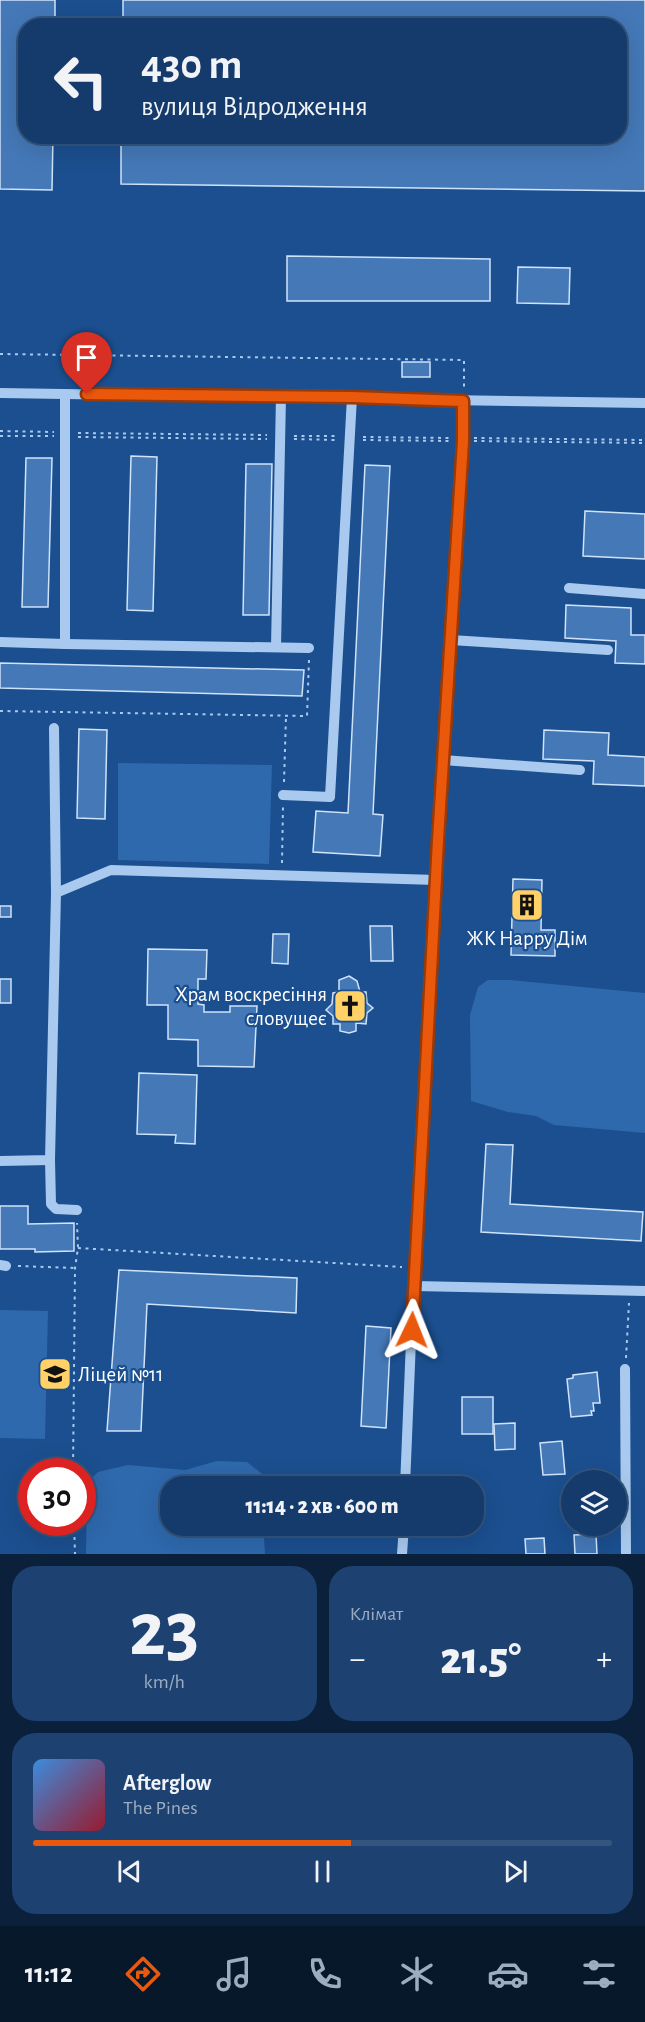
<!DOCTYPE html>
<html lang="uk">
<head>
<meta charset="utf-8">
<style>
	body { margin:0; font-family:"Alegreya Sans",sans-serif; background:#1d4271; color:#f1f3f6; height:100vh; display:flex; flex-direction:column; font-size:22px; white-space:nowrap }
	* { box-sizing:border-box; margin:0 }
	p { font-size:20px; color:#9dadc1 }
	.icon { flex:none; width:33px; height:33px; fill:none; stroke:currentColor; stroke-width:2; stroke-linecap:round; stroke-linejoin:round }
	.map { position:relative; height:1554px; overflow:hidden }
	.side { display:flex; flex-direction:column; gap:12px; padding:12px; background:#0b203b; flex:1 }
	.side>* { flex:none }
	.banner { position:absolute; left:18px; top:18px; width:609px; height:126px; border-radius:24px; box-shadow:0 6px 24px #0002,0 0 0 2px #33557e; background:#143b6b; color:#f1f3f6; overflow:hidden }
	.fabs { position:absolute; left:561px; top:1470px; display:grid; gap:12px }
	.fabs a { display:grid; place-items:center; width:66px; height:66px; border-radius:50%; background:#143b6b; box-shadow:0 6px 24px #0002,0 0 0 2px #33557e; font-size:30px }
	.speed { position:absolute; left:18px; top:1458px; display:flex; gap:12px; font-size:30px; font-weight:700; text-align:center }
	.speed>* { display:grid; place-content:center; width:78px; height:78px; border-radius:50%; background:#143b6b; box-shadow:0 6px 24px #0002,0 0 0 2px #33557e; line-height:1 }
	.speed .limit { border:9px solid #d22; background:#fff; color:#111 }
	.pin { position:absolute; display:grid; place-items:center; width:51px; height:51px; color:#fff; margin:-62px -26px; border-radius:50% 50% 50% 0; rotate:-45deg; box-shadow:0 0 6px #0007 }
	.pin .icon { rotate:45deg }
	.me { position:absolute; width:66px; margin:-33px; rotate:2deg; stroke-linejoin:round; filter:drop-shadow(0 0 4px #0008) }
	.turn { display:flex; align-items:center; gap:21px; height:126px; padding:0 24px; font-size:27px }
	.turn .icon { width:78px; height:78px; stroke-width:2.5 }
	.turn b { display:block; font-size:42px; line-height:51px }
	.big { font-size:45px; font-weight:800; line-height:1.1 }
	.side .widget { flex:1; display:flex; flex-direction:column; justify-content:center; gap:9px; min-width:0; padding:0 21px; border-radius:24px; background:#1d4271 }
	.side .dial { align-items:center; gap:0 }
	.dial b { font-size:78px; line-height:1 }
	.song { display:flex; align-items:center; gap:18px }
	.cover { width:72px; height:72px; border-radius:9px; background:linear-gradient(135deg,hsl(210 70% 55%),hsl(350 70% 35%)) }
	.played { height:6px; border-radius:3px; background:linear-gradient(90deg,#ea580c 55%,#33557e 55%) }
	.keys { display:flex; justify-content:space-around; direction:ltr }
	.heat { display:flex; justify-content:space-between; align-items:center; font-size:33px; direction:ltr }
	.side .tiles { flex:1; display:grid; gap:12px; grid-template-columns:1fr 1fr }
	.widget:last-child { grid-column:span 2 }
	.trip { position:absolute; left:160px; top:1476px; width:324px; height:60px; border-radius:24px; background:#143b6b; box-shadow:0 6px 24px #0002,0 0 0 2px #33557e; font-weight:800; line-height:60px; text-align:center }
	.tabs { display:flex; height:96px; justify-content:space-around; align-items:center; background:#08182b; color:#9dadc1 }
	.tabs .icon { width:42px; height:42px }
	.tabs .active { color:#ea580c }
	.tabs b { font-size:27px; color:#f1f3f6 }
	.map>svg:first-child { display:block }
	.green { fill:#2e69ad }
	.building { fill:#4478b7; stroke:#cfe3fa; stroke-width:1.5 }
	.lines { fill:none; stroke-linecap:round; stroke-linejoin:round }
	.path { stroke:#a9c9ee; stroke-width:2; stroke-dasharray:3 4.5; stroke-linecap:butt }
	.minor { stroke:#a9c9ee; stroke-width:10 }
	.route-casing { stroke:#983908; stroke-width:15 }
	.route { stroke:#ea580c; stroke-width:10 }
	.labels { text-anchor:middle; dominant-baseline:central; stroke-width:4.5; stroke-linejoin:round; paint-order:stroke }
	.poi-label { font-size:21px; fill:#fff; stroke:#1b4f8f }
</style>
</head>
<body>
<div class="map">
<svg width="645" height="1554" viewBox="0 0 645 1554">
	<rect width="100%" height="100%" fill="#1b4f8f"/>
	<g class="green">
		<polygon points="118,763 272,765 269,864 118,860"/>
		<polygon points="488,980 510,980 645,993 645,1133 554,1125 536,1116 508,1112 471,1101 470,1015 478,987"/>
		<polygon points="0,1310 48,1311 45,1439 0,1438"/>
		<polygon points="217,1461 247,1462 266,1477 268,1486 171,1486 171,1526 266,1526 264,1538 265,1554 86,1554 87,1483 98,1472 128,1465 185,1470"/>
	</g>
	<g class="building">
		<polygon points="0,0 55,0 55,26 26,26 26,136 53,136 52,190 0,189"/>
		<polygon points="123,0 645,0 645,191 121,184 121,136 620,136 620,26 123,26"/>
		<polygon points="287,256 490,259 490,301 287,301"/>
		<polygon points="518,267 570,268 569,304 517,303"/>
		<rect x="402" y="362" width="28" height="15"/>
		<polygon points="131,456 157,457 153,611 127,610"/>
		<polygon points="26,458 52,458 48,607 22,607"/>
		<polygon points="246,464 272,464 269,615 243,615"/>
		<polygon points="365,465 390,466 373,814 383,815 380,856 313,852 316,811 348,813"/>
		<polygon points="585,511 645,514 645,559 583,556"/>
		<polygon points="566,605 631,608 631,635 645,635 645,664 615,663 616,641 565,638"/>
		<polygon points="0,663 304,670 302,696 0,688"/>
		<polygon points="79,729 107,730 105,819 77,818"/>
		<polygon points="544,730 609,733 608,755 645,757 645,786 593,784 594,761 543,759"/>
		<polygon points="513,879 542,880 541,930 555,930 555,956 511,955"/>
		<rect x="0" y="906" width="11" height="11"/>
		<polygon points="370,926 392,926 393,961 371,961"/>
		<polygon points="273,934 289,934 288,964 272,963"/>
		<polygon points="148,949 207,950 206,979 198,979 198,1004 204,1005 204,1012 230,1012 230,1006 257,1006 254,1067 198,1066 198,1040 168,1039 168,1005 147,1005"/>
		<polygon points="349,976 357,981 360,992 366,992 367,1003 373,1008 367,1013 366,1024 356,1023 356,1031 349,1033 340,1031 340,1024 333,1024 333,1016 326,1010 332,1004 333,993 339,992 339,980"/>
		<rect x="0" y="979" width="11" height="24"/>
		<polygon points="139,1073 197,1075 195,1144 175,1143 176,1135 137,1134"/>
		<polygon points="486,1144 513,1145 510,1204 643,1212 641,1241 481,1232"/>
		<polygon points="0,1206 28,1206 28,1224 74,1223 74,1251 35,1252 35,1249 0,1249"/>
		<polygon points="119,1270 297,1278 296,1313 147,1304 141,1431 107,1431"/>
		<polygon points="366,1326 391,1328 386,1428 361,1426"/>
		<polygon points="597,1372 600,1403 593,1403 594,1411 591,1411 592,1415 571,1417 567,1379 573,1378 573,1375"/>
		<rect x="462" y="1397" width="31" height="37"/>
		<polygon points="515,1423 515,1449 495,1450 494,1424"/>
		<polygon points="562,1441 565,1474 543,1475 540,1443"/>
		<polygon points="596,1534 597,1554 575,1554 574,1535"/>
		<polygon points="544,1538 545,1554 526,1554 525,1539"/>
	</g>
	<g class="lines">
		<g class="path">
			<polyline points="0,354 464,360 464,388"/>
			<polyline points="0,431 54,432"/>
			<polyline points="78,433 267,435"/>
			<polyline points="0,436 54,436"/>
			<polyline points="294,436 336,436"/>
			<polyline points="78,437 267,439"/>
			<polyline points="363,437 450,438"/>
			<polyline points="474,438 645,440"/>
			<polyline points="294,439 336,440"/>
			<polyline points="363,440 450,441"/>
			<polyline points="474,441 645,443"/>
			<polyline points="0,711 307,716 309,660"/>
			<polyline points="284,782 286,716"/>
			<polyline points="282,863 283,806"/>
			<polyline points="78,1248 402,1267"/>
			<polyline points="18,1266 75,1268"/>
			<polyline points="626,1358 629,1303"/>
			<polyline points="73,1472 75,1268 78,1248 77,1223"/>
			<polyline points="74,1522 75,1554"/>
		</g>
		<g class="minor">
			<polyline points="0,393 645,403"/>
			<polyline points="569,588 645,594"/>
			<polyline points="451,640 608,650"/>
			<polyline points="0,642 65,644 65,394"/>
			<polyline points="65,644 309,648"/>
			<polyline points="276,647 281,396"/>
			<polyline points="443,760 580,770"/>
			<polyline points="283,795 330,797 352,397"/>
			<polyline points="56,893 111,870 436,880"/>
			<polyline points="50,1160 51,1204 56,1209 77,1210"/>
			<polyline points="0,1161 50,1160 56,893 54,728"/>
			<polyline points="0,1265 6,1266"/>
			<polyline points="414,1286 645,1291"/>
			<polyline points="625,1369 626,1554"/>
			<polyline points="405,1486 414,1268 463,441 463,401"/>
			<polyline points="402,1554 404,1526"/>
		</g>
	</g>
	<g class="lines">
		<g class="route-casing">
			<polyline id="route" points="87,394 352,397 463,401 463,441 438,840 412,1330"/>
		</g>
		<use href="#route" class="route"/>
	</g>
	<defs>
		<g id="building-square" transform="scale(1.725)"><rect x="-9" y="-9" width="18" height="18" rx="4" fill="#ffd166" stroke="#1b4f8f"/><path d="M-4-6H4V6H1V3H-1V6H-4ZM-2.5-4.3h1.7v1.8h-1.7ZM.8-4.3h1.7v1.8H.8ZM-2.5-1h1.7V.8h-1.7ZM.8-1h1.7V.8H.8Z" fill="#111"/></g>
		<g id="church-square" transform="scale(1.725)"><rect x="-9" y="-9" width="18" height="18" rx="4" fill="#ffd166" stroke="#1b4f8f"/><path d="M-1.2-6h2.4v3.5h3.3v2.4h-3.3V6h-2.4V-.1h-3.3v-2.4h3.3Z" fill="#111"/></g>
		<g id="school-square" transform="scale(1.725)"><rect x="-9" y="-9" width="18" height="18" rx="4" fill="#ffd166" stroke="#1b4f8f"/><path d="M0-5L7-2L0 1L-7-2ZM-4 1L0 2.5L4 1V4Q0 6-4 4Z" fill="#111"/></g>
	</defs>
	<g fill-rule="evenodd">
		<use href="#building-square" x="527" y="905"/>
		<use href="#church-square" x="350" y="1006"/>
		<use href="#school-square" x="55" y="1374"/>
	</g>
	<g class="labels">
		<g class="poi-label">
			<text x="527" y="938">ЖК Happy Дім</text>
			<text x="327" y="994" text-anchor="end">Храм воскресіння<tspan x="327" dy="24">словущеє</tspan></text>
			<text x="78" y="1374" text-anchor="start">Ліцей №11</text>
		</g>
	</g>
</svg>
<div class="fabs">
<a><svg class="icon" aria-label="layers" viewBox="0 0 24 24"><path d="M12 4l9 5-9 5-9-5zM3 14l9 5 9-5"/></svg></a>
</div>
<div class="speed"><div class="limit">30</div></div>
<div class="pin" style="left:87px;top:394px;background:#d93025"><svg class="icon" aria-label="arrive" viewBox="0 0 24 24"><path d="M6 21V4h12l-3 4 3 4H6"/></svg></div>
<svg class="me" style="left:412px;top:1330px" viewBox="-20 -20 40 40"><path d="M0-17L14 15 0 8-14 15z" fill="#ea580c" stroke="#fff" stroke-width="4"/></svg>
<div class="trip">11:14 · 2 хв · 600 m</div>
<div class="banner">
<div class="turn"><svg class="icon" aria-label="left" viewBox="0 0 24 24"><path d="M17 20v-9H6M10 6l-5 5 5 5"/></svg><div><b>430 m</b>вулиця Відродження</div></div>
</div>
</div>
<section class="side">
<div class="tiles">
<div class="widget dial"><b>23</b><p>km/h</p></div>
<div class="widget"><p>Клімат</p>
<div class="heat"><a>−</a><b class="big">21.5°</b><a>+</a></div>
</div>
<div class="widget">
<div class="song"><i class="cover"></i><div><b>Afterglow</b><p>The Pines</p></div></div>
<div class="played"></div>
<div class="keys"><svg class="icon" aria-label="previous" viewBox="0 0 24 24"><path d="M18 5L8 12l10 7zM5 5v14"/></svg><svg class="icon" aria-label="pause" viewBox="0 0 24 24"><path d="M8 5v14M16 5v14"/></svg><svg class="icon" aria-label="next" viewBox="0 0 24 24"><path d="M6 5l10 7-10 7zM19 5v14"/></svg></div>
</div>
</div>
</section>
<nav class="tabs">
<b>11:12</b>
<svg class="icon active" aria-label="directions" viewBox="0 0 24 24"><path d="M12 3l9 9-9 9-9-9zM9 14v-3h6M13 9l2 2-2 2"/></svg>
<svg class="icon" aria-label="music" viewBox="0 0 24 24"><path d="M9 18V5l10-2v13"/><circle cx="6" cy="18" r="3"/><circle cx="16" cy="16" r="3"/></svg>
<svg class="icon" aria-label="phone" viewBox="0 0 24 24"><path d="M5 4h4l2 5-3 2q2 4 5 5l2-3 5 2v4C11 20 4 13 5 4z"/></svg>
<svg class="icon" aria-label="climate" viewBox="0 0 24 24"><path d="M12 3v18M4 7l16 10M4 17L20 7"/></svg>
<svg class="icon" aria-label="car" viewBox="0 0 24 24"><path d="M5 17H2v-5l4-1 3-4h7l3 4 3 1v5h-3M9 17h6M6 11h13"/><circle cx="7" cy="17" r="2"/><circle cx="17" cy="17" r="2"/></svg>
<svg class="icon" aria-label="filters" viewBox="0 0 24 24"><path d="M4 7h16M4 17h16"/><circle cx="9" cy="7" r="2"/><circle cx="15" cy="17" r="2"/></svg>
</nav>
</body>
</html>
